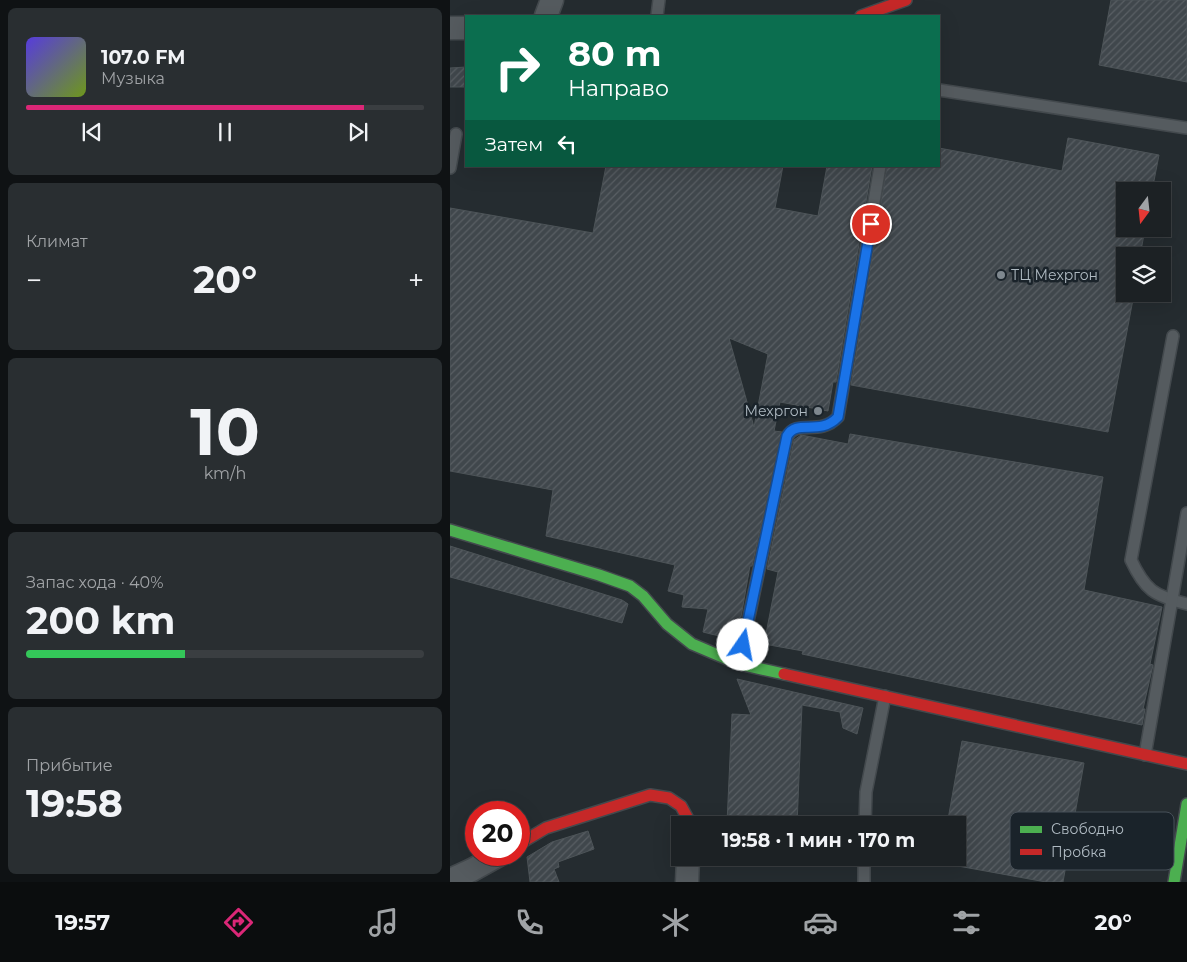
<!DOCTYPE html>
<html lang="ru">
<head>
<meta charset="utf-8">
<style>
	body { margin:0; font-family:Montserrat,sans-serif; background:#292e31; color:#f1f3f6; height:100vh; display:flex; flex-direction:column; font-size:19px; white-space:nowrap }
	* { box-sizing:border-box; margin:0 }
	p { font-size:16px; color:#a0a3a6 }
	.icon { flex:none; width:28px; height:28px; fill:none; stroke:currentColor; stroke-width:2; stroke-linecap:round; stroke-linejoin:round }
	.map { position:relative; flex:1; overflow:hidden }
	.side { display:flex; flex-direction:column; gap:8px; padding:8px; background:#0f1214; width:450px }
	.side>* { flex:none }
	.hud { position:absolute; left:15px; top:15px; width:475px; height:152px; border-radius:0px; box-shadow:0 5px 20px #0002,0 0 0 1px #3a3e41; background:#0b6e4f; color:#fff; overflow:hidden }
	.needle { width:32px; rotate:195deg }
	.buttons { position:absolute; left:666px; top:182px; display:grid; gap:10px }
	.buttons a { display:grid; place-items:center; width:55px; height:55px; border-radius:0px; background:#1c2124; box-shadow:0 5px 20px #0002,0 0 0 1px #3a3e41; font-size:25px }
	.speed { position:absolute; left:15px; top:801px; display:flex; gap:10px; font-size:25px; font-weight:700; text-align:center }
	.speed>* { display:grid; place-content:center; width:65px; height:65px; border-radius:50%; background:#1c2124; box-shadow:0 5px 20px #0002,0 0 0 1px #3a3e41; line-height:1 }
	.speed .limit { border:8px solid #d22; background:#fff; color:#111 }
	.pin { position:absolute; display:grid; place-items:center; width:42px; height:42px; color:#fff; margin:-21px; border:2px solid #fff; border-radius:50%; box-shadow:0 1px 5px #0007 }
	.me { position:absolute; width:55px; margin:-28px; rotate:12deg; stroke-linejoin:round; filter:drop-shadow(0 0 4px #0008) }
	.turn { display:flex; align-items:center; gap:18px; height:105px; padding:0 20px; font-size:22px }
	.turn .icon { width:65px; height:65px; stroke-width:2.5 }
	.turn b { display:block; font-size:35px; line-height:42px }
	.then { display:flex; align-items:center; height:48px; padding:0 20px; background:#0003; gap:10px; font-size:19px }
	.big { font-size:38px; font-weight:700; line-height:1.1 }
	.side .widget { flex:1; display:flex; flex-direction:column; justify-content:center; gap:8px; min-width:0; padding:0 18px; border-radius:8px; background:#292e31 }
	.side .dial { align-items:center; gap:0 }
	.dial b { font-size:65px; line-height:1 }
	.song { display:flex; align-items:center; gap:15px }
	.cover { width:60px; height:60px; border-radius:8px; background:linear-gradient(135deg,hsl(250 70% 55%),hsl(80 70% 35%)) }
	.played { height:5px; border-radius:2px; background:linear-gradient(90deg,#db2777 85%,#3a3e41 85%) }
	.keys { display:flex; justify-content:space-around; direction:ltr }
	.heat { display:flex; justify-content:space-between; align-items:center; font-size:28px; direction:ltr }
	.charge { height:8px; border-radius:4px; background:linear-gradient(90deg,#34c759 40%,#3a3e41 0) }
	.trip { position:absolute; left:221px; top:816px; width:295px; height:50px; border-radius:0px; background:#1c2124; box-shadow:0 5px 20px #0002,0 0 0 1px #3a3e41; font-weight:700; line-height:50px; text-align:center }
	.menu { display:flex; height:80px; justify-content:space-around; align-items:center; background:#0b0d0e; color:#a0a3a6 }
	.menu .icon { width:35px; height:35px }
	.menu .active { color:#db2777 }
	.menu b { font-size:22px; color:#f1f3f6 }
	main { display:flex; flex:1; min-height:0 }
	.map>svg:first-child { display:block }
	.building { fill:url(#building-hatch); stroke:#4d5458; fill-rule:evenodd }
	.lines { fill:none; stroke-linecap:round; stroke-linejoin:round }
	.lane-casing { stroke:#43494d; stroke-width:14 }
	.street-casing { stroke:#43494d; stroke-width:25 }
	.fast-casing { stroke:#43494d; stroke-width:14 }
	.jam-casing { stroke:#43494d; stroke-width:14 }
	.lane { stroke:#555b5f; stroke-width:11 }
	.street { stroke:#555b5f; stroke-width:22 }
	.fast { stroke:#4caf50; stroke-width:11 }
	.jam { stroke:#c62828; stroke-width:11 }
	.route-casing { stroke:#114b97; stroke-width:12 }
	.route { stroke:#1a73e8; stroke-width:9 }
	.poi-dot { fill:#7f888f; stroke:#1a232a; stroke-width:2 }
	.labels { text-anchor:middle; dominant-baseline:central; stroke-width:5; stroke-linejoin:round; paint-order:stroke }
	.poi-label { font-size:14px; fill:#afbac2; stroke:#1a232a; text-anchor:start }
	.key { fill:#1a232a; stroke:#475058; stroke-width:1 }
	.key-label { font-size:14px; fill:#afbac2 }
</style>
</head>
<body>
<main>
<section class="side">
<div class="widget">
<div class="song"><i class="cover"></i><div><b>107.0 FM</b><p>Музыка</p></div></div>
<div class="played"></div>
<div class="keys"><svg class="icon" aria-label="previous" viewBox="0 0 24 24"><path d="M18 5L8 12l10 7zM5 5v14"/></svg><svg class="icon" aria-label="pause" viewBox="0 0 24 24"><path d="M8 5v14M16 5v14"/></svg><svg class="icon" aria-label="next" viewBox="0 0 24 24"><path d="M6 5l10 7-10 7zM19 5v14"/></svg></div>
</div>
<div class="widget"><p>Климат</p>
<div class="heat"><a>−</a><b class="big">20°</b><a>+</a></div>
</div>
<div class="widget dial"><b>10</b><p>km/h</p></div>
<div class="widget"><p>Запас хода · 40%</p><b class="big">200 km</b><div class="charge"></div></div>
<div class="widget"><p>Прибытие</p><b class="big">19:58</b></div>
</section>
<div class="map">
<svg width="737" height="882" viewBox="0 0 737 882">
	<defs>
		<pattern id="building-hatch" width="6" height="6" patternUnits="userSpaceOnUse" patternTransform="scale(1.25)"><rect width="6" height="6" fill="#40474c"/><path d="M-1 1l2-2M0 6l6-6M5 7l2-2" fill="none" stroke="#595f64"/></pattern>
	</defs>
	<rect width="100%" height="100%" fill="#252c30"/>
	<g class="building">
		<polygon points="661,0 737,0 737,82 649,65"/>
		<polygon points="16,67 16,87 0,87 0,68"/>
		<polygon points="618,138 709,155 702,191 675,191 675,229 695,229 690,256 675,256 675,294 684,294 658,432 401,385 437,166 489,166 489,148 612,171"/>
		<path d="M156,166H333L325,208L368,216L377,166H422L386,382H383L378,411L330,402L324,431L332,432L302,566H300L288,634L281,639L253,632L258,609L232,607L234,595L218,591L225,565L96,536L103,490L0,471V208L143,233ZM279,338L318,354L304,427Z"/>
		<polygon points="400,434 653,477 634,590 712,607 700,664 703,665 693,709 695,709 692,725 503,686 352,654 353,651 314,644 328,572 317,569 344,440 351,435 398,444"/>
		<polygon points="0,546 172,600 178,604 172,623 0,577"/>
		<polygon points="287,679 413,708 407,734 393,728 390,712 352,705 347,825 277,823 282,714 301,715"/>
		<polygon points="512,741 634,763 613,882 596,882 508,866 508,825 497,825"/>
		<polygon points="138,831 144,849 108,862 109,867 104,869 109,882 80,882 77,857 102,842"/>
	</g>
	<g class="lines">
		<g class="lane-casing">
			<g id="lane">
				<polyline points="207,16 209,0"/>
				<polyline points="489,90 737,128"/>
				<polyline points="0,168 6,134"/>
				<path d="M723,336L681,560C695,590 704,596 737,604"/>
				<path d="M289,664L337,437C347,418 369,437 388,417L430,166"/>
				<polyline points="695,755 737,513"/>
				<polyline points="415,825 416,792 435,696"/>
				<polyline points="414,858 414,882"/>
			</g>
		</g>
		<g class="street-casing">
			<g id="street">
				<polyline points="96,16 102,0"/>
				<polyline points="0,28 16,28"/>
				<polyline points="0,880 22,870 49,855"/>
				<polyline points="237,882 238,858"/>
			</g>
		</g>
		<g class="fast-casing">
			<g id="fast">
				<polyline points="0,530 149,575 180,586 193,596 217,624 242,644 289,664 334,674"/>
				<polyline points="724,882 737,804"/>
			</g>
		</g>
		<g class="jam-casing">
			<g id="jam">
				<polyline points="411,16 456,0"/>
				<polyline points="334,674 737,764"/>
				<polyline points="69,844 96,828 200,795 219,798 231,806 237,817 238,825"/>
			</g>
		</g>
		<use href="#lane" class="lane"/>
		<use href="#street" class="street"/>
		<use href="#fast" class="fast"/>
		<use href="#jam" class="jam"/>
	</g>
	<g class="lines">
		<g class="route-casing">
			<path id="route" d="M293,645L337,436C347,418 369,437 388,417L421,224"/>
		</g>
		<use href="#route" class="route"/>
	</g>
	<g class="poi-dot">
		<circle cx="551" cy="275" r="5"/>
		<circle cx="368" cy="411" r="5"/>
	</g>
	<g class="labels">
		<g class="poi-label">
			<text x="561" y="275">ТЦ Мехргон</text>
			<text x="358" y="411" text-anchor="end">Мехргон</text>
		</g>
	</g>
	<rect x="560" y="812" width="164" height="58" rx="8" class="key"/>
	<rect x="570" y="826" width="22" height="7" fill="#4caf50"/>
	<rect x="570" y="849" width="22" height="6" fill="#c62828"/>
	<g class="key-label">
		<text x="601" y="834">Свободно</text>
		<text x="601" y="857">Пробка</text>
	</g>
</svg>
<div class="buttons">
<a><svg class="needle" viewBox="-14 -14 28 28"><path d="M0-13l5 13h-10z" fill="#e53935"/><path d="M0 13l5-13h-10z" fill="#a0a3a6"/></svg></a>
<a><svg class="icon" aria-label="layers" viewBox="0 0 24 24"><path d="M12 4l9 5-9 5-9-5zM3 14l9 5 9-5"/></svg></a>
</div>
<div class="speed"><div class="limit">20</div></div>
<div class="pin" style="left:421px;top:224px;background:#d93025"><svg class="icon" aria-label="arrive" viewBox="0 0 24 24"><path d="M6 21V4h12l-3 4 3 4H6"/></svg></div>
<svg class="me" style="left:293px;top:645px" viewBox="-20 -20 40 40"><circle r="19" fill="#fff"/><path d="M0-13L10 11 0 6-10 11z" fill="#1a73e8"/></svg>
<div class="trip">19:58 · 1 мин · 170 m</div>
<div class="hud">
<div class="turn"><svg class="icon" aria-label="right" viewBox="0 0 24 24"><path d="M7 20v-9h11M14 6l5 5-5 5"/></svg><div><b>80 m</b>Направо</div></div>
<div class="then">Затем<svg class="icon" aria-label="left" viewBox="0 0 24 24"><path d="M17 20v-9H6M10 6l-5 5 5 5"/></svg></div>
</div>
</div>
</main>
<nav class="menu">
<b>19:57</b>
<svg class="icon active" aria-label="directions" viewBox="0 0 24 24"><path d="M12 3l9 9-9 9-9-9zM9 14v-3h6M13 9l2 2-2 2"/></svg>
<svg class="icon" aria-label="music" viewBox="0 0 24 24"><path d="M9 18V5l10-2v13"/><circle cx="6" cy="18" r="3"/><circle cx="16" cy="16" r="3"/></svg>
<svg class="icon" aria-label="phone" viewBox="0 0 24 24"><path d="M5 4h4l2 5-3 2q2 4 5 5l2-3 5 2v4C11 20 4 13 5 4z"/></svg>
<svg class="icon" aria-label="climate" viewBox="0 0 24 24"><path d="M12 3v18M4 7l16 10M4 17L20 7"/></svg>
<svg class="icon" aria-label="car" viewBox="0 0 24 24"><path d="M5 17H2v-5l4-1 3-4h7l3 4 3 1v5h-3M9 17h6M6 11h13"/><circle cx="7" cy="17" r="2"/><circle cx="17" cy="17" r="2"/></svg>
<svg class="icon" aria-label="filters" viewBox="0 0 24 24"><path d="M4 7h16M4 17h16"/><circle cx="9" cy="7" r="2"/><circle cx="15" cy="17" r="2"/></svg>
<b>20°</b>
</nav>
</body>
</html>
